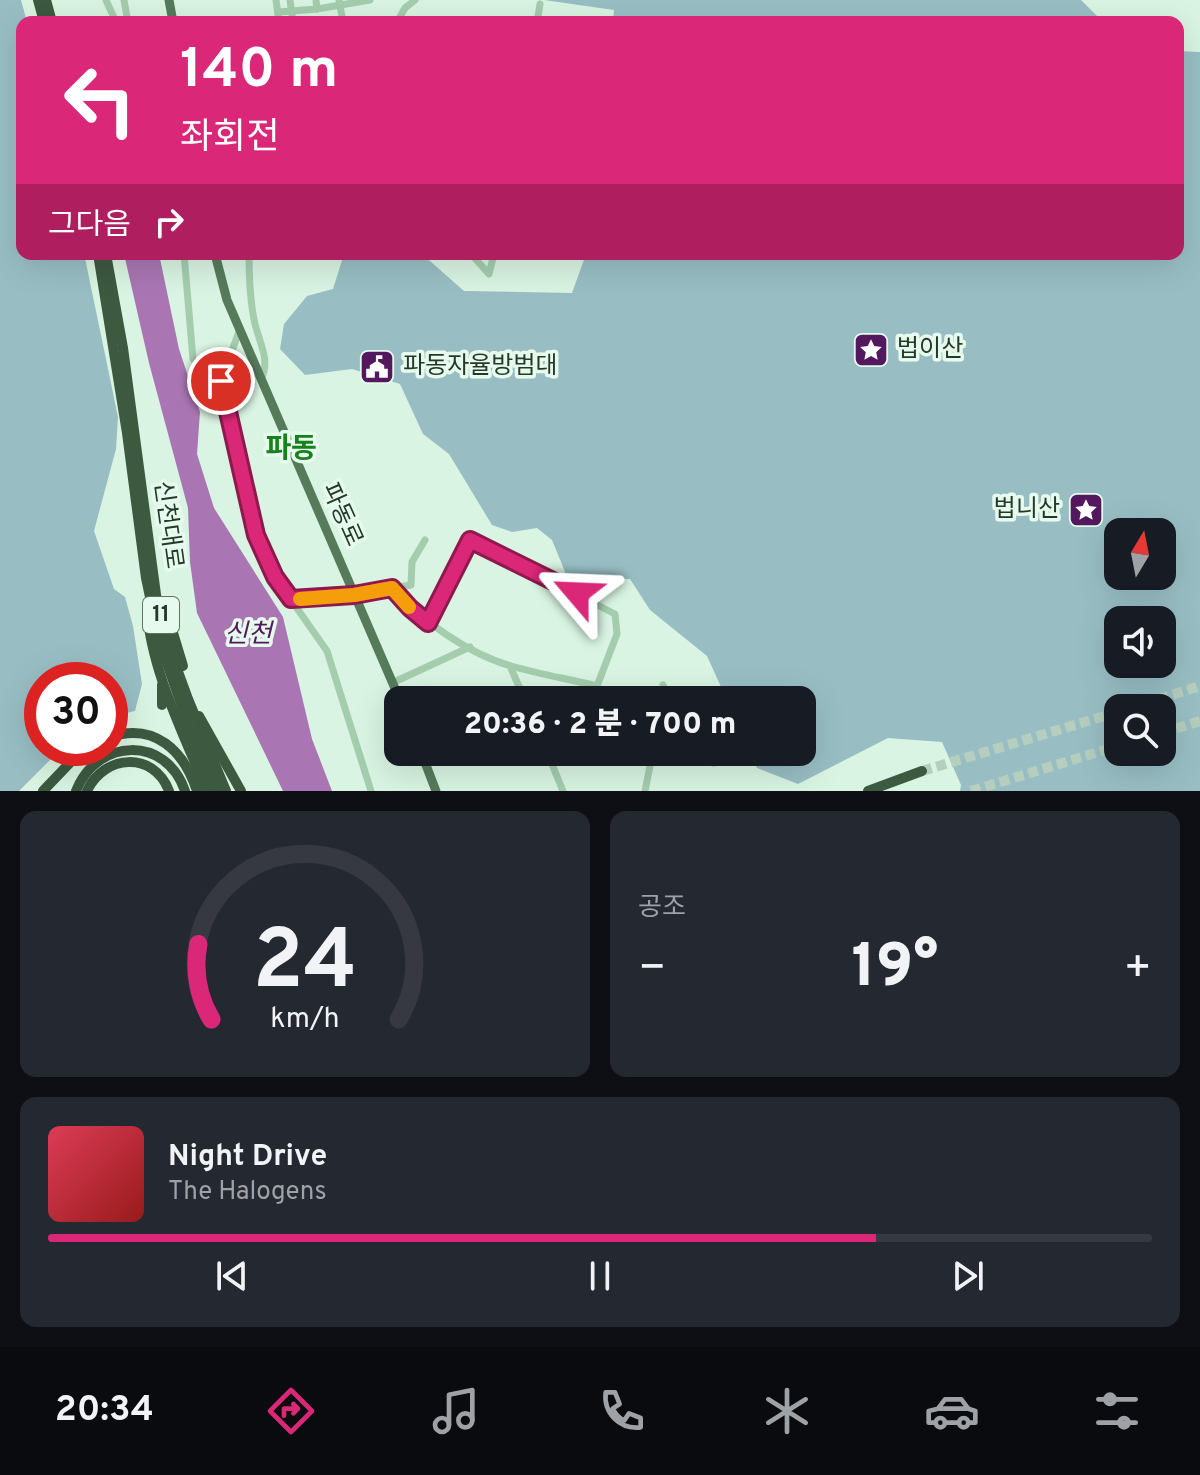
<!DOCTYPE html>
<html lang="ko">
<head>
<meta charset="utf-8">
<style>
	body { margin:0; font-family:Overpass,"Noto Sans KR",sans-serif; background:#242831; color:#f1f3f6; height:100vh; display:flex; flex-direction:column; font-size:30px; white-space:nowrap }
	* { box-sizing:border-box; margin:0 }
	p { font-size:26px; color:#9ea1a6 }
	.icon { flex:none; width:44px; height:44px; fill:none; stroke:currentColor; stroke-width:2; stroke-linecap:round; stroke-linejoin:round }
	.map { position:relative; height:791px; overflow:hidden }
	.details { display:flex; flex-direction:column; gap:20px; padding:20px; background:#0d0f14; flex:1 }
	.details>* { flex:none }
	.banner { position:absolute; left:16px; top:16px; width:1168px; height:244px; border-radius:16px; box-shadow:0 8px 32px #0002; background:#db2777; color:#fff; overflow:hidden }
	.needle { width:52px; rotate:10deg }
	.tools { position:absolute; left:1104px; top:518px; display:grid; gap:16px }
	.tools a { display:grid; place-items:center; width:72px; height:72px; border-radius:16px; background:#171b24; box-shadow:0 8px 32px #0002; font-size:40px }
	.speed { position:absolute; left:24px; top:662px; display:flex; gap:16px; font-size:40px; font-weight:700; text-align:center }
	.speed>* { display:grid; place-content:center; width:104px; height:104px; border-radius:50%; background:#171b24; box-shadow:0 8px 32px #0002; line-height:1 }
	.speed .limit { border:12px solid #d22; background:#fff; color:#111 }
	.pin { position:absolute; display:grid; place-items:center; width:68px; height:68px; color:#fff; margin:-34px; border:4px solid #fff; border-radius:50%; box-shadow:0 2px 8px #0007 }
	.me { position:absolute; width:88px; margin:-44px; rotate:296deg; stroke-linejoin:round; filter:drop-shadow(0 0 6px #0008) }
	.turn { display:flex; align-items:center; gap:28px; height:168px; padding:0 32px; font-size:36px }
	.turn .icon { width:104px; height:104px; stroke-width:2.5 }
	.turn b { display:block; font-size:56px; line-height:68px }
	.then { display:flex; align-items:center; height:76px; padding:0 32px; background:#0003; gap:16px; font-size:30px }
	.big { font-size:60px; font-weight:800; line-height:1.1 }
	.details .widget { flex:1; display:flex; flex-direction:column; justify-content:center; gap:12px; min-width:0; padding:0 28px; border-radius:16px; background:#242831 }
	.details .dial { align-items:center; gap:0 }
	.dial svg { height:208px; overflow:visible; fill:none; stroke:#363941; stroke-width:7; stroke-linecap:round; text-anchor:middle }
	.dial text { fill:#f1f3f6; stroke:none }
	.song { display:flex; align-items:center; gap:24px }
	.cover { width:96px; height:96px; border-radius:12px; background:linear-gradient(135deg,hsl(350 70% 55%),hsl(0 70% 35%)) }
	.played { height:8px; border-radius:4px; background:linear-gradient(90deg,#db2777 75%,#363941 75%) }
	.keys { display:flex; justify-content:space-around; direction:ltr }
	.heat { display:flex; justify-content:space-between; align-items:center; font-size:44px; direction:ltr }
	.details .tiles { flex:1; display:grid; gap:20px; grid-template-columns:1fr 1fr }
	.widget:last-child { grid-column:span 2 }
	.trip { position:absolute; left:384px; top:686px; width:432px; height:80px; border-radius:16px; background:#171b24; box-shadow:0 8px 32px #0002; font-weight:800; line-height:80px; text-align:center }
	.tabs { display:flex; height:128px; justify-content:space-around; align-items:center; background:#090b0e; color:#9ea1a6 }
	.tabs .icon { width:56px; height:56px }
	.tabs .selected { color:#db2777 }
	.tabs b { font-size:36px; color:#f1f3f6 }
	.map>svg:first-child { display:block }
	.green { fill:#98bec4; fill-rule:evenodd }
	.water { fill:#a976b3 }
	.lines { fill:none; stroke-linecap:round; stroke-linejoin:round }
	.highway-tunnel { stroke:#b5cebd; stroke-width:10; stroke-dasharray:10 5; stroke-linecap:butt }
	.minor { stroke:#a4cdae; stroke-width:7 }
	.major { stroke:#567b5b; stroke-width:9 }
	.highway { stroke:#3d5940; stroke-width:10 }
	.route-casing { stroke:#8e194d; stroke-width:20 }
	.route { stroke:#db2777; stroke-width:14 }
	.slow { stroke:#f59e0b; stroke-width:14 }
	.labels { text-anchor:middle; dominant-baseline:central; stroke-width:7; stroke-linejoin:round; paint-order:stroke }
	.shield { fill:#e6fbed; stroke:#607263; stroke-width:2 }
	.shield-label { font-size:22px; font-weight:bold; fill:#263828 }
	.poi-label { font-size:24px; fill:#263828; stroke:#e6fbed; text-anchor:start }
	.street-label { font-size:24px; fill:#263828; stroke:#e6fbed }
	.water-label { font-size:26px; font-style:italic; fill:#53185d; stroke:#e6fbed }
	.quarter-label { font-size:28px; font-weight:bold; fill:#17821b; stroke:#e6fbed }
</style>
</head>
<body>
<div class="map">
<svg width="1200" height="791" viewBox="0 0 1200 791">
	<rect width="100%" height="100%" fill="#d9f4e2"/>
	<g class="green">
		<polygon points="0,0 21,0 27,22 22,22 22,254 84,254 86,263 118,417 116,449 94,531 114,589 125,597 133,626 142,684 135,711 110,717 110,680 42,680 42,748 62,748 19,791 0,791"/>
		<polygon points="544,0 1081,0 1103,22 613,22 614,10"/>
		<path d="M1178,51L1200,52V791H960L961,785L942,742L888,738L798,784L757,768L750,752H802V700H727L707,656L650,610L630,579H606L594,594L568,579L552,540L537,528L512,532L492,525L449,454L423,434L400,384L352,369L305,375L280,349L284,324L307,296L333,289L344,254H422L464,291L572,293L586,254H1178ZM1118,532H1162V576H1118ZM1118,620H1162V664H1118ZM1118,708H1162V752H1118Z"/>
	</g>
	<polygon class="water" points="124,254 159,254 179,349 200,412 197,454 214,508 283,617 312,739 332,791 283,791 197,613 190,562 188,508 149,363"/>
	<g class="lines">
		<g class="highway-tunnel">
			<polyline points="1130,708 1200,686"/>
			<polyline points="1162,733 1200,721"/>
			<polyline points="922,771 1118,712"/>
			<polyline points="971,791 1118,746"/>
		</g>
		<g class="minor">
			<polyline points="106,0 116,22"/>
			<polyline points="124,0 128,22"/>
			<polyline points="276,0 279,22"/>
			<polyline points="290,0 293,22"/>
			<polyline points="316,0 317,9 370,0"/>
			<polyline points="339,0 343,22"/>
			<polyline points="279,12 317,9"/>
			<polyline points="397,22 405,8 415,0"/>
			<polyline points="537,22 540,4"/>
			<polyline points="184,254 193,359 206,374 221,381"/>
			<path d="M249,254C249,277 250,302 255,324C259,341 271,362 261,379"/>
			<polyline points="471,254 489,274 494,254"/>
			<polyline points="240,329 221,381 256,535 275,577 327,651 371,791"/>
			<polyline points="392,588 411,585 412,562 425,540"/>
			<path d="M291,599L354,595L392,588C420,620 469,654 511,666C539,674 568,679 597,686L599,697L603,700"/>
			<polyline points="428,623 470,540 615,614 617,634 597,686"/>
			<polyline points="510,666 525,700"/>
			<polyline points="392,683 470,647"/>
			<polyline points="663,685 670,700"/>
			<polyline points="547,752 563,791"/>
			<polyline points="673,752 714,763"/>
			<polyline points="645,791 651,761 649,752"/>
		</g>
		<g class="major">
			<polyline points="169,0 173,22"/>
			<polyline points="215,254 227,300 400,700"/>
			<polyline points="421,752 436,791"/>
		</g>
		<g class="highway">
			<polyline points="38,0 44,22"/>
			<polyline points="46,0 52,22"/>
			<polyline points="98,254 127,433 146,578 159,640 188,724 217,791"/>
			<polyline points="106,254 123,348 157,602 169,647 188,699 226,791"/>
			<path d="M147,608C150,668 184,735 207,791"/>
			<polyline points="167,613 183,666"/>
			<polyline points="162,705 162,685"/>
			<polyline points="199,716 241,791"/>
			<path d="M110,737C155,722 184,751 197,791"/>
			<polyline points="43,791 84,748"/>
			<path d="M76,791C97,738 166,735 185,791"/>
			<path d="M87,791C104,754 154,751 169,791"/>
			<polyline points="868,791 922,771"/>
		</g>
	</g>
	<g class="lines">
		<g class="route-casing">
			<polyline id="route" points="221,381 256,535 275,577 291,599 354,595 392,588 410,608 428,623 470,540 577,593"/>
		</g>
		<use href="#route" class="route"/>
		<polyline class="slow" points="300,599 354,595 392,588 409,607"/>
	</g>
	<defs>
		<g id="sight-square" transform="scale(1.8)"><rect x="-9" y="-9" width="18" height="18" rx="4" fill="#53185d" stroke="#e6fbed"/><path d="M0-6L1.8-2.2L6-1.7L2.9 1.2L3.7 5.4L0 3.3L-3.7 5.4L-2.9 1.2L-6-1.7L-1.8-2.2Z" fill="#fff"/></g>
		<g id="civic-square" transform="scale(1.8)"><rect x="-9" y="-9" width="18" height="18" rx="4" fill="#53185d" stroke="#e6fbed"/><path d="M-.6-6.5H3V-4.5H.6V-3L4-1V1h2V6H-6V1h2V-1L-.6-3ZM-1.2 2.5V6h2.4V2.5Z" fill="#fff"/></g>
	</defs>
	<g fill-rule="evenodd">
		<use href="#sight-square" x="871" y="350"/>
		<use href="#civic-square" x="377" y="367"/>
		<use href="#sight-square" x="1086" y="510"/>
	</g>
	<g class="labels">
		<rect class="shield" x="143" y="597" width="36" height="36" rx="6"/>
		<g class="shield-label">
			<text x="161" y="615">11</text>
		</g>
		<g class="poi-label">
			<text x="897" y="350">법이산</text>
			<text x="403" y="367">파동자율방범대</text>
			<text x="1060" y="510" text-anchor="end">법니산</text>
		</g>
		<g class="street-label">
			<text transform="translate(341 515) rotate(66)">파동로</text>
			<text transform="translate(167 525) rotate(82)">신천대로</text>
		</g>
		<g class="water-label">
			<text x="248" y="635">신천</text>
		</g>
		<g class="quarter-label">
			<text x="291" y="450">파동</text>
		</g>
	</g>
</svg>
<div class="tools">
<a><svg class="needle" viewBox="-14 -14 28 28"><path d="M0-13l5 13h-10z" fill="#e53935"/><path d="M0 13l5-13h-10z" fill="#9ea1a6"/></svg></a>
<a><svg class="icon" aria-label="sound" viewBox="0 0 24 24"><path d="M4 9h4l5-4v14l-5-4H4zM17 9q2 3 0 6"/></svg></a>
<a><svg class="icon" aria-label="search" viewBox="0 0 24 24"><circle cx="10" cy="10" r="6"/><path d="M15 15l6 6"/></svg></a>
</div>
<div class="speed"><div class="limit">30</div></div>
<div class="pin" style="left:221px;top:381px;background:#d93025"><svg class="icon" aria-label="arrive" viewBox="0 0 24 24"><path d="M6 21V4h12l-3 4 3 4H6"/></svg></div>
<svg class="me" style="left:577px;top:593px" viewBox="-20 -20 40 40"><path d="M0-17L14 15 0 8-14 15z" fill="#db2777" stroke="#fff" stroke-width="4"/></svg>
<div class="trip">20:36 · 2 분 · 700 m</div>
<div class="banner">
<div class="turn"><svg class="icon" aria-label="left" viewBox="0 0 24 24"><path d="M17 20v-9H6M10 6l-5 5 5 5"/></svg><div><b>140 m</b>좌회전</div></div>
<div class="then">그다음<svg class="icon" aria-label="right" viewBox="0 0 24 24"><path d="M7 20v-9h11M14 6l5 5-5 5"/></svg></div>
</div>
</div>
<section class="details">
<div class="tiles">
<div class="widget dial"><svg viewBox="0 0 100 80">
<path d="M14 69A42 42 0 1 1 86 69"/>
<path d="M14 69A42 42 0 0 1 9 40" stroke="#db2777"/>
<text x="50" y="56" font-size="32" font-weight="700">24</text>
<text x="50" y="72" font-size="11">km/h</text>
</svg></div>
<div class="widget"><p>공조</p>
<div class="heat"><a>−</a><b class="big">19°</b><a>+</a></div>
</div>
<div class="widget">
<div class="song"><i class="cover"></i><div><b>Night Drive</b><p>The Halogens</p></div></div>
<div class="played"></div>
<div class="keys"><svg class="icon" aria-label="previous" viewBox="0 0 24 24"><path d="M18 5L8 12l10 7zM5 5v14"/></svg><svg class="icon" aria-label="pause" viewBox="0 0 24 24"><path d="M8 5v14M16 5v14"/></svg><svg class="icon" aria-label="next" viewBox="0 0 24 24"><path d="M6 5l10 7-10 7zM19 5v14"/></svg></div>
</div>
</div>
</section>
<nav class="tabs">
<b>20:34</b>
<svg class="icon selected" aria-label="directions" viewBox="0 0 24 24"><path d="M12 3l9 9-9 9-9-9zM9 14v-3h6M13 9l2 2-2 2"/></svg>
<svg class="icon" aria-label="music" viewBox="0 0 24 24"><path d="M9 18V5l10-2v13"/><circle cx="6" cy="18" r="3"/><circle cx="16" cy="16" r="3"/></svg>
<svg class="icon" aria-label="phone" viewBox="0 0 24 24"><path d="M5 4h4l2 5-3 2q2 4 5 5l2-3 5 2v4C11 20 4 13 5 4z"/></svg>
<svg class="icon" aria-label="climate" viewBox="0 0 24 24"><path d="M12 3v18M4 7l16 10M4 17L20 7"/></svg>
<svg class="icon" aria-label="car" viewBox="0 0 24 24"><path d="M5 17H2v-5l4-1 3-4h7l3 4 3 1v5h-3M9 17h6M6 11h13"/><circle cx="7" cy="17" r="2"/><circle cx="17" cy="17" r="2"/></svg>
<svg class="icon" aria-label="filters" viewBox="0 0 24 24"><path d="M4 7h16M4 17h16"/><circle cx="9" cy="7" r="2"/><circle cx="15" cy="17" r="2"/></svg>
</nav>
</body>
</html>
